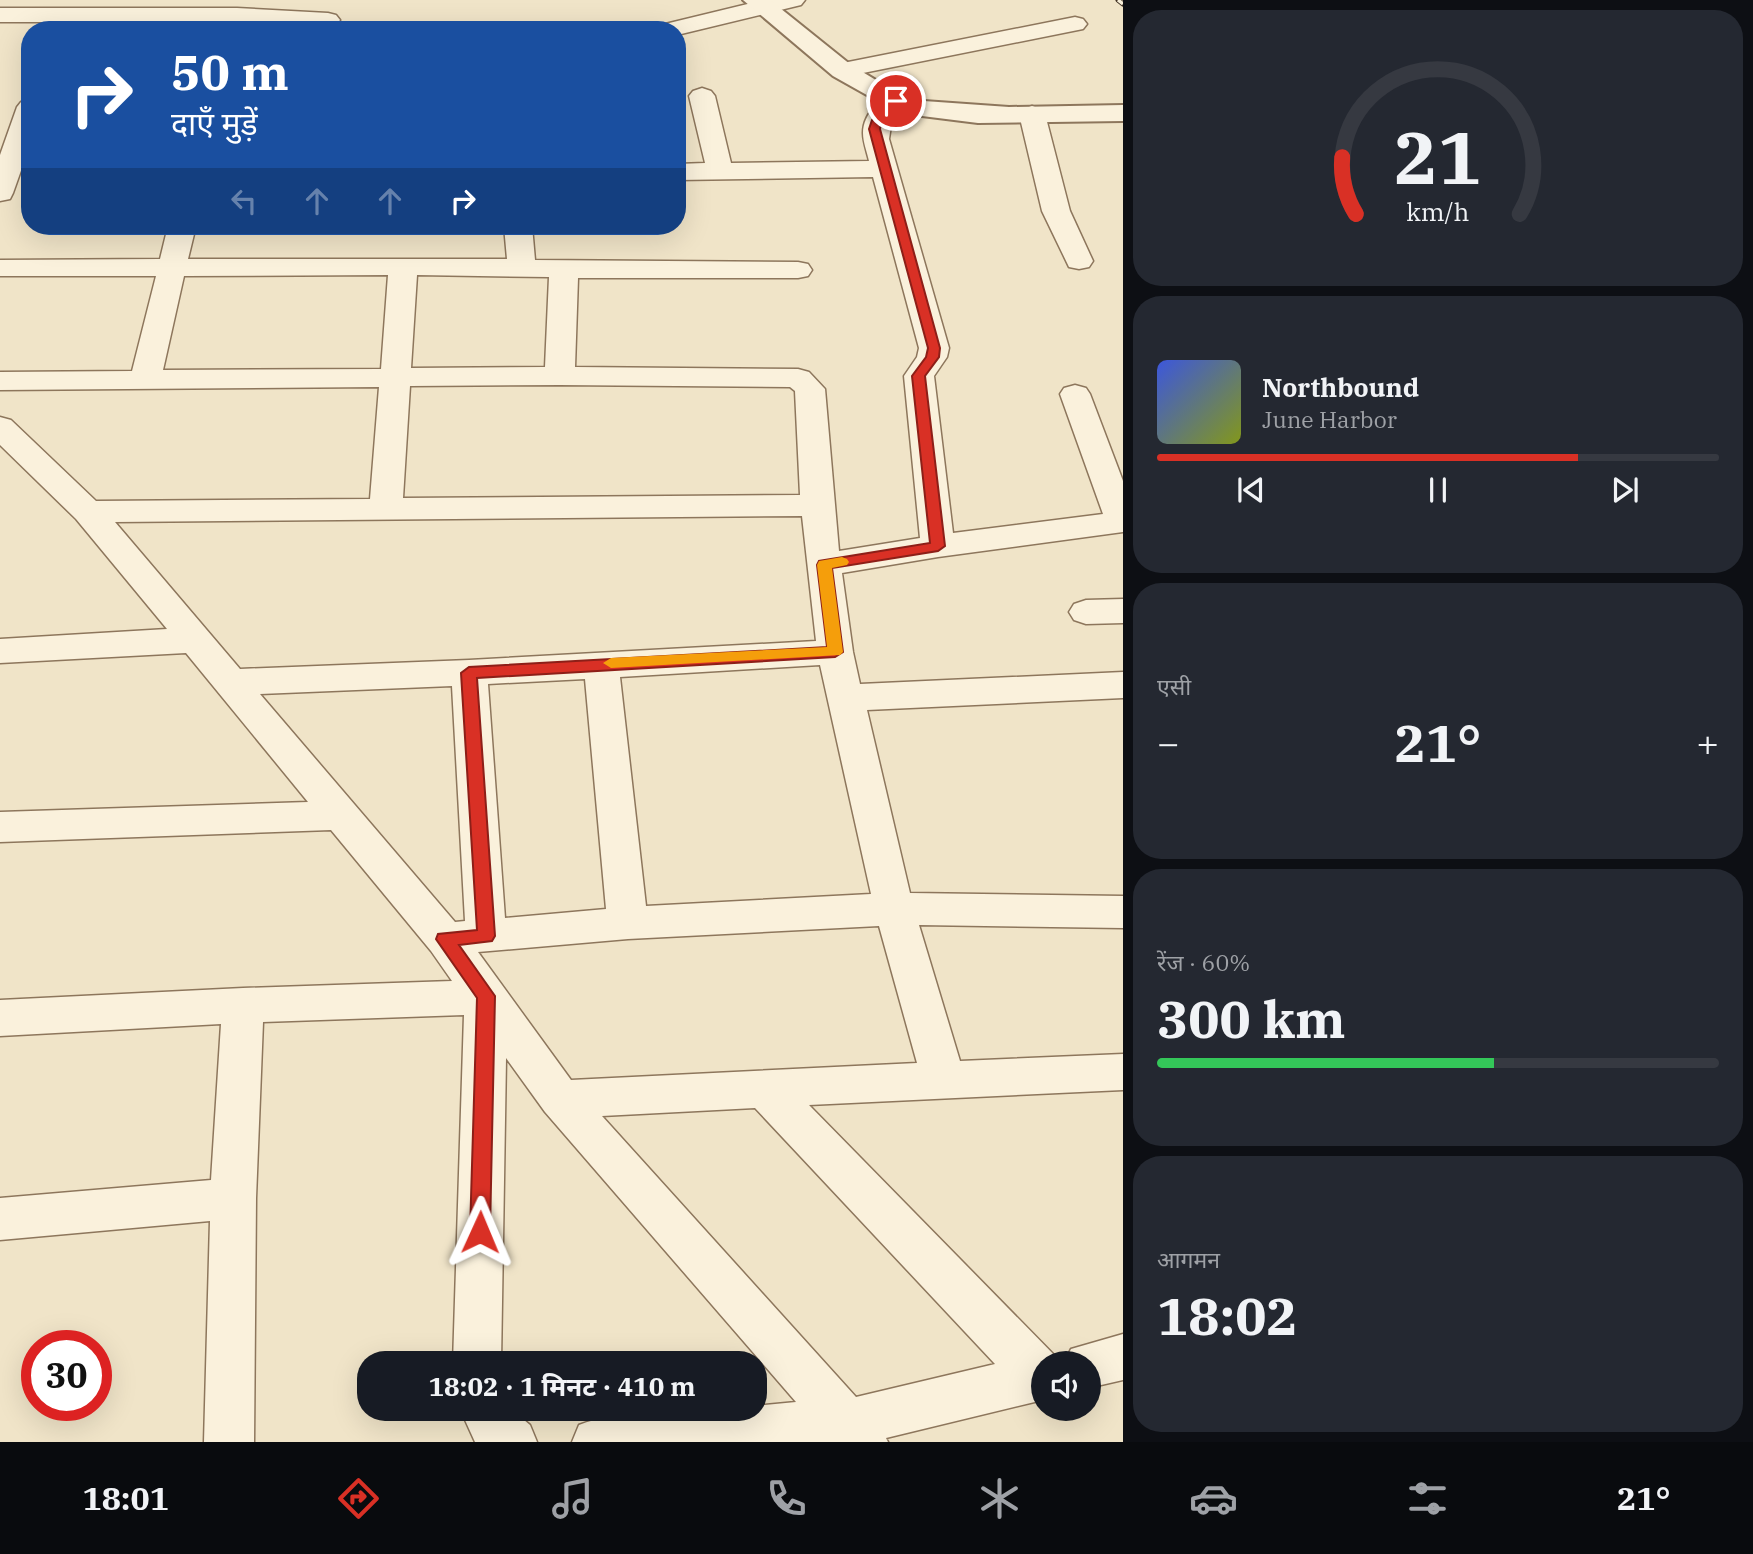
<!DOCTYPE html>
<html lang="hi">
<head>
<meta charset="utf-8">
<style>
	body { margin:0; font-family:"IBM Plex Serif","Noto Sans Devanagari",serif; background:#242831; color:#f1f3f6; height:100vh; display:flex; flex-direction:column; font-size:26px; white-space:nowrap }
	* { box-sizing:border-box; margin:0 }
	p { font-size:23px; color:#9ea1a6 }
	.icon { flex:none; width:38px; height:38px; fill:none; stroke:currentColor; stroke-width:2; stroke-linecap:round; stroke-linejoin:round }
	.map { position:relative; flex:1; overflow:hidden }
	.sheet { display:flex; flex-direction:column; gap:10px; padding:10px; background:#0d0f14; width:630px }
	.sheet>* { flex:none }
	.guide { position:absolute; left:21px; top:21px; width:665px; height:214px; border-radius:28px; box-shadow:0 7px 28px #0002; background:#1a4fa0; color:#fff; overflow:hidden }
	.fabs { position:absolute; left:1031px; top:1351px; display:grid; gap:14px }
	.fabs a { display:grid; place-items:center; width:70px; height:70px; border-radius:50%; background:#171b24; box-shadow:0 7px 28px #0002; font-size:35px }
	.speed { position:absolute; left:21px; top:1330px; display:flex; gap:14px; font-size:35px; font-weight:700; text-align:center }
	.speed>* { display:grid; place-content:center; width:91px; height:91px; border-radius:50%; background:#171b24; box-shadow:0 7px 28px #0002; line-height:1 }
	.speed .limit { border:10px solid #d22; background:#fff; color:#111 }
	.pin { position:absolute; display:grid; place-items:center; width:60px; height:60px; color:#fff; margin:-30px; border:4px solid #fff; border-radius:50%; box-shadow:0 2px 7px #0007 }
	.me { position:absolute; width:77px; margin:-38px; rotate:1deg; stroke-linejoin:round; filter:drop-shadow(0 0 5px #0008) }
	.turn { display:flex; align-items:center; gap:24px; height:147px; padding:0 35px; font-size:32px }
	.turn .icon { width:91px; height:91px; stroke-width:2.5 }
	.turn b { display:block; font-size:49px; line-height:60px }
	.lanes { display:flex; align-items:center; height:66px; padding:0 35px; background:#0003; justify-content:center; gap:35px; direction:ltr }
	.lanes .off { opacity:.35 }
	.big { font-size:52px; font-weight:700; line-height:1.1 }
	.sheet .card { flex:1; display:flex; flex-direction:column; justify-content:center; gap:10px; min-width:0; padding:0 24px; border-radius:28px; background:#242831 }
	.sheet .dial { align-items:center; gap:0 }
	.dial svg { height:182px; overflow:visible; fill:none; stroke:#363941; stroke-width:7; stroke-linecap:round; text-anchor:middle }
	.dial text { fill:#f1f3f6; stroke:none }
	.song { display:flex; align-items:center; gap:21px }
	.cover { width:84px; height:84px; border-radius:10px; background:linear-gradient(135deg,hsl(230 70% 55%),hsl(70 70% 35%)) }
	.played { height:7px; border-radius:4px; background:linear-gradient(90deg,#d93025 75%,#363941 75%) }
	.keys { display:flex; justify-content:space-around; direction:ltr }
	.heat { display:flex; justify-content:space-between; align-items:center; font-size:38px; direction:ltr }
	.charge { height:10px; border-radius:5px; background:linear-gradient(90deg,#34c759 60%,#363941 0) }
	.trip { position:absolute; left:357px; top:1351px; width:410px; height:70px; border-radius:28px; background:#171b24; box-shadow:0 7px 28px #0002; font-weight:700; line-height:70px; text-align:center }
	.tabs { display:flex; height:112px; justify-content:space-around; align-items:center; background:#090b0e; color:#9ea1a6 }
	.tabs .icon { width:49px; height:49px }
	.tabs .current { color:#d93025 }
	.tabs b { font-size:32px; color:#f1f3f6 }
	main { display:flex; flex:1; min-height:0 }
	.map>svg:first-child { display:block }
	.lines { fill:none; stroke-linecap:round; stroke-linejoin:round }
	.minor-casing { stroke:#8d765c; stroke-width:3 }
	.tertiary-casing { stroke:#8d765c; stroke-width:4 }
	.minor { fill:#faf1dc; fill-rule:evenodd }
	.tertiary { fill:#faf1dc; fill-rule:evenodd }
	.rail-casing { stroke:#3d2e20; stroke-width:5 }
	.rail { stroke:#f7eed8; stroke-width:3.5; stroke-dasharray:11; stroke-linecap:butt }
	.route { fill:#d93025; stroke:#8d1f18; stroke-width:2 }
	.slow { fill:#f59e0b }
</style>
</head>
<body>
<main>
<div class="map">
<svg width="1123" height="1442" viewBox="0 0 1123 1442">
	<rect width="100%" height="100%" fill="#f0e4c8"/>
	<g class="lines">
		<g class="minor-casing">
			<g id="minor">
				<polygon points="764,0 805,0 801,5 677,35 677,30 657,30 661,25"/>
				<polygon points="0,8 237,8 328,13 336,15 340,20 336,25 328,27 247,23 245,30 221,30 223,22 0,22"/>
				<polygon points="1075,17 1083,19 1087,24 1083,29 843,77 834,75 831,70 834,65 843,63"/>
				<path d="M702,88L711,91L715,96L731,163L869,161C867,152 863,142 863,133C863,112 885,91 905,96L909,101L892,119L889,139L949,348L947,357L934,376L953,533L1103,514L1060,394L1064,388L1075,385L1086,388L1090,394L1123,481V532L938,557L842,573L853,652L860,684L1123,672V698L867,710L910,893L1123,896V928L919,925L960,1061L1123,1054V1090L809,1105L1062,1363H1043V1400L886,1438L888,1442H572L579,1425C621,1408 708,1409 754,1409V1406L796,1402L545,1112L506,1058L501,1363H453L464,1015L263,1022L256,1198L254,1442H204L210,1221L0,1240V1198L211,1180L221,1024L0,1036V1000L243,988L452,981L431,951L331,830L0,842V812L308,802L186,653L0,663V639L167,629L76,519L0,445V417L11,420L96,501L370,499L379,387L0,390V372L132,371L156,276H0V260L160,259L168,226H196L188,259H507L504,226H532L535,260L798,262L808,264L812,270L808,276L798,278H578L575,367L798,369L809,372L825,389L839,551L920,538L904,376L917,357L919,348L873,177L677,180V164L705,163L689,96L693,91ZM388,275L381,369L163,370L184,276ZM417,275L549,277L545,367L411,368ZM560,385L790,387L795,391L800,495L403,498L410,386ZM802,516L816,641L469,660L240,669L115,522ZM820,665L871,894L646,906L620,677ZM585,679L606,909L505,918L488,684ZM452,686L465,921L455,922L260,694ZM879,926L917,1063L571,1080L478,952L628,939ZM755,1108L995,1364L856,1397L602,1116Z"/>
				<polygon points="30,99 30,145 13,193 10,199 0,201 0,155 17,107 21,102"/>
				<polygon points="1032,106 1041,109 1045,114 1070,211 1093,261 1089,267 1079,269 1069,267 1042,211 1019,114 1023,109"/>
				<polygon points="1123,599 1123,623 1086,624 1074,620 1069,612 1074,604 1086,600"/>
				<polygon points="1123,1334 1123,1380 1088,1388 1088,1363 1064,1363 1071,1349"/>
				<polygon points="460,1409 511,1409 530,1425 537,1442 475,1442"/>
			</g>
		</g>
		<g class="tertiary-casing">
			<polygon id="tertiary" points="743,0 770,0 851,65 889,88 924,101 1009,107 1123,105 1123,121 978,123 922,116 890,108 833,76"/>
		</g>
		<use href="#minor" class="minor"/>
		<use href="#tertiary" class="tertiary"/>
		<g class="rail-casing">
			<polyline id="rail" points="1118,0 1123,4"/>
		</g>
		<use href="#rail" class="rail"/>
	</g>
	<polygon class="route" points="892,99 901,101 881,123 880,129 940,348 939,357 925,376 945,546 938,551 832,568 843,652 835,657 477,678 495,936 492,941 459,945 495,996 490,1232 487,1239 480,1241 473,1239 470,1232 477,998 436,939 438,934 477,930 461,673 469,667 827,647 817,565 819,561 930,543 912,376 926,357 928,348 869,129 872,120"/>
	<polygon class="slow" points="842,557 847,559 849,562 847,565 832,568 843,652 840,655 611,668 603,663 611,658 827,647 817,565 819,561"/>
</svg>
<div class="fabs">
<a><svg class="icon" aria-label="sound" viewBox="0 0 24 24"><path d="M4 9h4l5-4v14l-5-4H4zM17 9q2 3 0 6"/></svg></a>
</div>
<div class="speed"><div class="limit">30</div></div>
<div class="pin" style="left:896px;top:101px;background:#d93025"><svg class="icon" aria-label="arrive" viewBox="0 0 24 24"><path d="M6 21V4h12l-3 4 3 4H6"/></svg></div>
<svg class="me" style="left:480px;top:1232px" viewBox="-20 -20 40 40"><path d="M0-17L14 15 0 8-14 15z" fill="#d93025" stroke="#fff" stroke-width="4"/></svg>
<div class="trip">18:02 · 1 मिनट · 410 m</div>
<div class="guide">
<div class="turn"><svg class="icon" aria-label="right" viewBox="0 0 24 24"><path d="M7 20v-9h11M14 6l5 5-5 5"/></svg><div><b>50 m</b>दाएँ मुड़ें</div></div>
<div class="lanes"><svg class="icon off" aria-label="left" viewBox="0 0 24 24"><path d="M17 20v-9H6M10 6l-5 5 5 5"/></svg><svg class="icon off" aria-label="ahead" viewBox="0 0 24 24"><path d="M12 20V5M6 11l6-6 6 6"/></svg><svg class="icon off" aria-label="ahead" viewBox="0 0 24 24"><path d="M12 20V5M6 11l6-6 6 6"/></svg><svg class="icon" aria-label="right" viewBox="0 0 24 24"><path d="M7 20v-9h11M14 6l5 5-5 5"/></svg></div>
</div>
</div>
<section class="sheet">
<div class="card dial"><svg viewBox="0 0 100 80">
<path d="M14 69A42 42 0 1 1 86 69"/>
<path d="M14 69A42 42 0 0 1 8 44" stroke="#d93025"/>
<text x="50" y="56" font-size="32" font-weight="700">21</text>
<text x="50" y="72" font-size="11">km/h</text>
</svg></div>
<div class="card">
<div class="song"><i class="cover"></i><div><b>Northbound</b><p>June Harbor</p></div></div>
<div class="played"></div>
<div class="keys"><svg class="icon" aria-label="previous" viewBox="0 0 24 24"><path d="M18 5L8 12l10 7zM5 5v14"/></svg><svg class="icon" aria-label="pause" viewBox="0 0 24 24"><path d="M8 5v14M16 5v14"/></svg><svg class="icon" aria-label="next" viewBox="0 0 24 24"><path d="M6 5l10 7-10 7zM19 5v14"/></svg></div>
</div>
<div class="card"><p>एसी</p>
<div class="heat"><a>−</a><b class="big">21°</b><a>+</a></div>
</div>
<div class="card"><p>रेंज · 60%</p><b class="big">300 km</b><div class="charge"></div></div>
<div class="card"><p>आगमन</p><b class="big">18:02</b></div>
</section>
</main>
<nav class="tabs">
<b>18:01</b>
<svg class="icon current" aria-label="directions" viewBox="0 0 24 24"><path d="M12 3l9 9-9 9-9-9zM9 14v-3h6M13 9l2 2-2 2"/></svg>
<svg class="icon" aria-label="music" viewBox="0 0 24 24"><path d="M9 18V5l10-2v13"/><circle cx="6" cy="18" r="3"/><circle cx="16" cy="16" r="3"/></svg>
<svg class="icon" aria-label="phone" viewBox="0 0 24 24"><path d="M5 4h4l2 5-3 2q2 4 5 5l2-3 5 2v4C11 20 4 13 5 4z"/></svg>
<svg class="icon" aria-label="climate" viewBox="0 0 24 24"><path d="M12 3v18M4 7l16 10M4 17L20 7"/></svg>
<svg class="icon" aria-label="car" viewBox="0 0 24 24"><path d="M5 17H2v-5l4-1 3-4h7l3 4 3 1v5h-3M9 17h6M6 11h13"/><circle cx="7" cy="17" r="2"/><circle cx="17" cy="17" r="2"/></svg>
<svg class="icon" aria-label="filters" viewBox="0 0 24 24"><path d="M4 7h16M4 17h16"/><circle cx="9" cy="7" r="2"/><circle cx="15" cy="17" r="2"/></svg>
<b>21°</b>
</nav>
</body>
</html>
